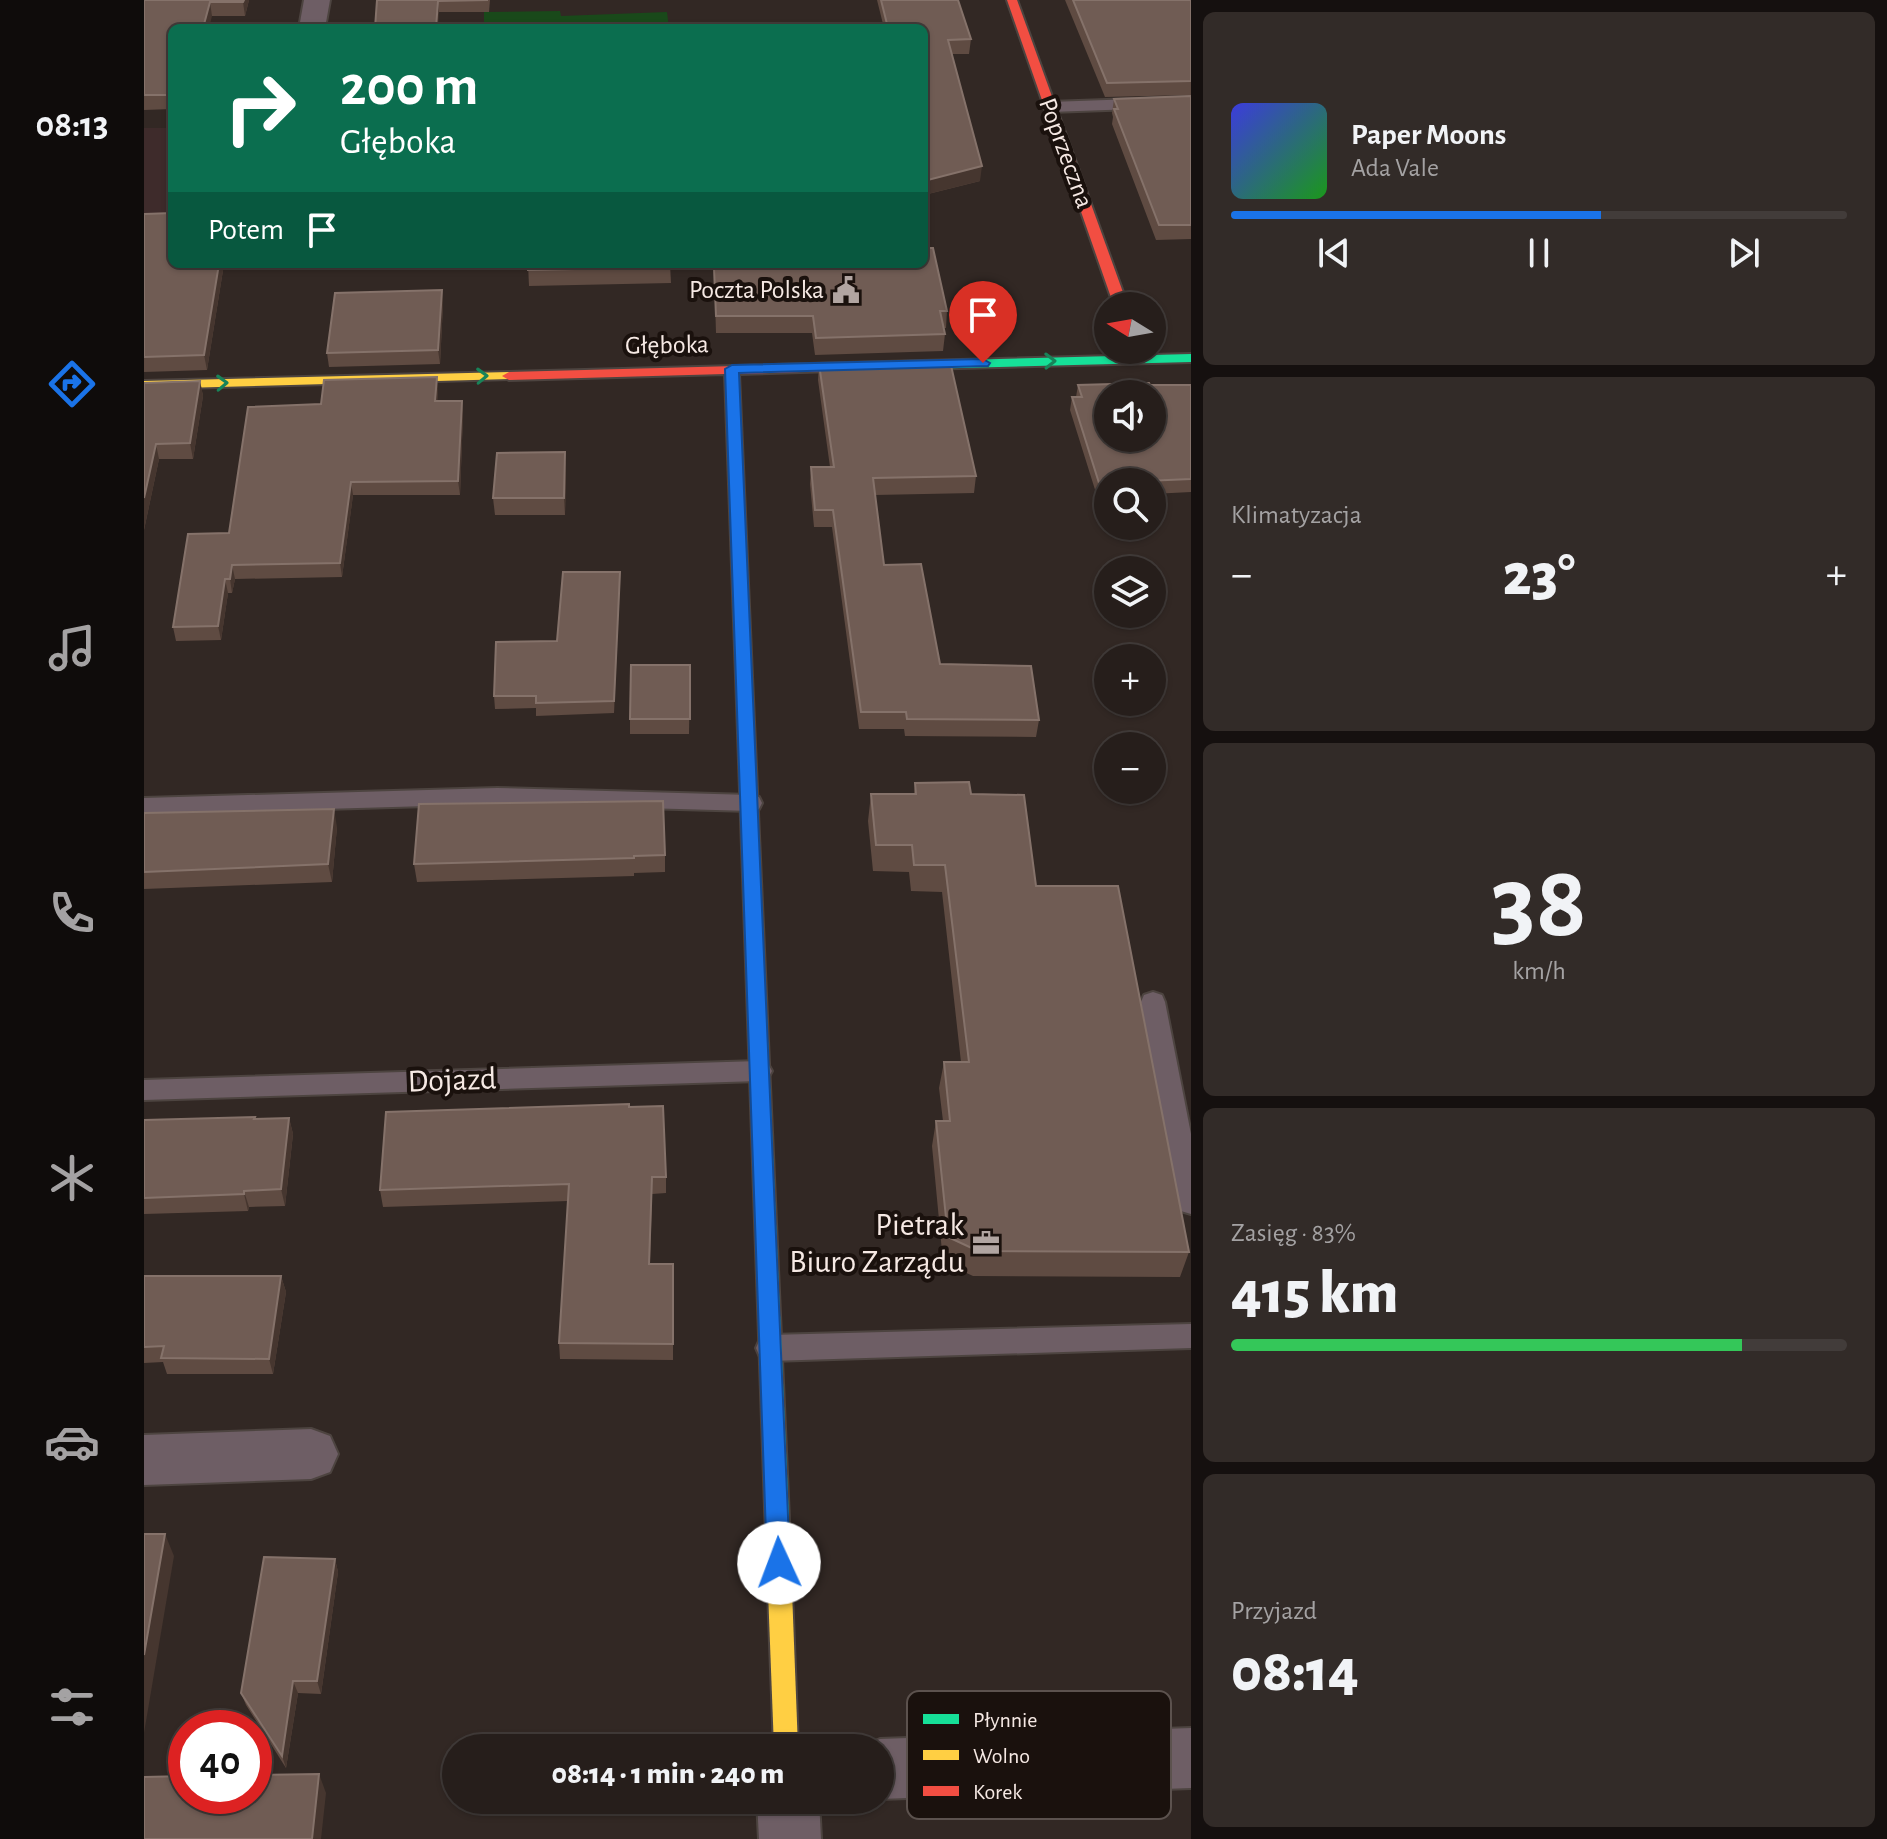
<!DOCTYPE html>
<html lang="pl">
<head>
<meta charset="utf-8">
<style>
	body { margin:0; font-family:"Alegreya Sans",sans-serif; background:#322b28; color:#f1f3f6; height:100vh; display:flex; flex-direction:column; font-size:30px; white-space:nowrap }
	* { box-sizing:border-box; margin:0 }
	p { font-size:26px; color:#a4a2a3 }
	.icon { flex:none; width:44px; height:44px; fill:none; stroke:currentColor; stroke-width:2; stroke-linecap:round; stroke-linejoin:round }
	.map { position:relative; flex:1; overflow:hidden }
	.details { display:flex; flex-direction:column; gap:12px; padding:12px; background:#15100f; width:696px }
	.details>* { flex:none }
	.guide { position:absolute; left:24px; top:24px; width:760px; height:244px; border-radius:12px; box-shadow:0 2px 6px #0004,0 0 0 2px #423c3a; background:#0b6e4f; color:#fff; overflow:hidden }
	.needle { width:52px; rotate:281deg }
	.controls { position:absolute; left:950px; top:292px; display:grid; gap:16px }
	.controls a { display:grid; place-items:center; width:72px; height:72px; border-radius:50%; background:#261e1b; box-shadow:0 2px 6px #0004,0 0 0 2px #423c3a; font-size:40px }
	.speed { position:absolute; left:24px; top:1710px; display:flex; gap:16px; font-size:40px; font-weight:700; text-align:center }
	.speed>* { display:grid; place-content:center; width:104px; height:104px; border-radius:50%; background:#261e1b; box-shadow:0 2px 6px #0004,0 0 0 2px #423c3a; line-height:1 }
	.speed .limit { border:12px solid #d22; background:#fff; color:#111 }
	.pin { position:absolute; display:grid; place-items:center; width:68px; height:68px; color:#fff; margin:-82px -34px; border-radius:50% 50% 50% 0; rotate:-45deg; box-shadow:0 0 8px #0007 }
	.pin .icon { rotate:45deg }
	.me { position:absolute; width:88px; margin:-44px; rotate:358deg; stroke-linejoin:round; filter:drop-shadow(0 0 6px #0008) }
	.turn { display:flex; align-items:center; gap:28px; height:168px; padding:0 40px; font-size:36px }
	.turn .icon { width:104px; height:104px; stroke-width:2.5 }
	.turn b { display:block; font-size:56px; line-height:68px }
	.then { display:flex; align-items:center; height:76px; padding:0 40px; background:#0003; gap:16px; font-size:30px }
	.big { font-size:60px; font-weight:800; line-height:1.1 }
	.details .card { flex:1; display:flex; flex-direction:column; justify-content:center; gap:12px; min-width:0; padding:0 28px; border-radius:12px; background:#322b28 }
	.details .dial { align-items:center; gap:0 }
	.dial b { font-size:104px; line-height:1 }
	.song { display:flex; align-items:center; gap:24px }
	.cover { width:96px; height:96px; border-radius:12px; background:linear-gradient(135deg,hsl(240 70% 55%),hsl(120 70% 35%)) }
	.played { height:8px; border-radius:4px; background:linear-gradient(90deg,#1a73e8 60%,#423c3a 60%) }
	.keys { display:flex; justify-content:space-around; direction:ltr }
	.heat { display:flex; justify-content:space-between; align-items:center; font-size:44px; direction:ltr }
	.charge { height:12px; border-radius:6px; background:linear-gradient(90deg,#34c759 83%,#423c3a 0) }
	.trip { position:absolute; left:298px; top:1734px; width:452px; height:80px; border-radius:40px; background:#261e1b; box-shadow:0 2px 6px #0004,0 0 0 2px #423c3a; font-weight:800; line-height:80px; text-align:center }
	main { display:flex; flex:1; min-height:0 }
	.tabs { display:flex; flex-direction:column; width:144px; justify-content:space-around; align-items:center; background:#0f0c0b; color:#a4a2a3 }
	.tabs .icon { width:56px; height:56px }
	.tabs .selected { color:#1a73e8 }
	.tabs b { font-size:36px; color:#f1f3f6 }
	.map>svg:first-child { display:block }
	.industrial { fill:#3e2b2b }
	.green { fill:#19491a }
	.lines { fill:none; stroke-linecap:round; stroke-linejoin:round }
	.lane-casing { stroke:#4d4440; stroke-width:4 }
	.street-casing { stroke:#4d4440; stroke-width:4 }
	.fast-casing { stroke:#4d4440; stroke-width:4 }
	.slow-casing { stroke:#4d4440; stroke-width:4 }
	.jam-casing { stroke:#4d4440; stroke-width:4 }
	.lane { fill:#6e5e65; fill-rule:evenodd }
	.street { fill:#6e5e65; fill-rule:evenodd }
	.fast { fill:#16e098; fill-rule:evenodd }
	.slow { fill:#ffcf43; fill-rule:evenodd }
	.jam { fill:#f24e42; fill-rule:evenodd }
	.wall { fill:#5f4b42 }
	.shaded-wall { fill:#46362f }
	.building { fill:#705c54; stroke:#85726a; stroke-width:2; fill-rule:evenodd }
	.oneway { stroke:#188359 }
	.route { fill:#1a73e8; stroke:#114b97; stroke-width:2 }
	.labels { text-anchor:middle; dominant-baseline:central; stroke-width:8; stroke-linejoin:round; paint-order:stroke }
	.far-street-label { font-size:26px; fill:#f6e9e4; stroke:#1a110d }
	.far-poi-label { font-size:26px; fill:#f6e9e4; stroke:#1a110d; text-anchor:end }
	.street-label { font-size:32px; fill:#f6e9e4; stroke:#1a110d }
	.poi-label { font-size:32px; fill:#f6e9e4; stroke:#1a110d; text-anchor:end }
	.key { fill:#1a110d; stroke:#5c524e; stroke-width:2 }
	.key-label { font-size:22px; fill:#f6e9e4 }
</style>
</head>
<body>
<main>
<nav class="tabs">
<b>08:13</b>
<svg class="icon selected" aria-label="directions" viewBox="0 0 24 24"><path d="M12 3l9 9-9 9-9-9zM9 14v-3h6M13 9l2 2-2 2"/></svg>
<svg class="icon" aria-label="music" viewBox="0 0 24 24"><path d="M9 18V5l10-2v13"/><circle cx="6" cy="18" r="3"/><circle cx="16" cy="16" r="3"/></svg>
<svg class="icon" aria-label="phone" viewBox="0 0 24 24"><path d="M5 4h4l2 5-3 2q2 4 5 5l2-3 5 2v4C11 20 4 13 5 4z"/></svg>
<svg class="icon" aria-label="climate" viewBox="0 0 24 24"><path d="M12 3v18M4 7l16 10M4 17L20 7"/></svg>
<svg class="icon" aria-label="car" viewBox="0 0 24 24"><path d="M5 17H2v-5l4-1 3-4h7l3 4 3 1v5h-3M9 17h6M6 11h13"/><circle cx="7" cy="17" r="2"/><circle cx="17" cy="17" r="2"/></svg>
<svg class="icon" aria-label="filters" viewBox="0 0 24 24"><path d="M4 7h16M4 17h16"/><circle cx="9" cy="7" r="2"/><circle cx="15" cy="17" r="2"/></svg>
</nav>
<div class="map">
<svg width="1047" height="1839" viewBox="0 0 1047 1839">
	<rect width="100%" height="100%" fill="#322824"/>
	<rect class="industrial" x="0" y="128" width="28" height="100"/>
	<polygon class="green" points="416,11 417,16 523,12 525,28 340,28 340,12"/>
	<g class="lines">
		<g class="lane-casing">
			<g id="lane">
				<polygon points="1047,97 1047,107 906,112 898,107 906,102"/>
				<polygon points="353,788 607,795 615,797 618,803 615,809 607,811 353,804 0,814 0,798"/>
				<polygon points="1009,992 1018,995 1021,1002 1047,1134 1047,1214 1037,1211 1034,1203 997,1002 1000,995"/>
				<polygon points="615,1061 624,1064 628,1071 624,1078 615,1081 0,1100 0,1080"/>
				<polygon points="1047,1324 1047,1348 626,1361 616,1357 612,1348 616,1339 626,1335"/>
			</g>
		</g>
		<g class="street-casing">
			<g id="street">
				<polygon points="160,0 186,0 181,28 155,28"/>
				<polygon points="167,1429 186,1436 194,1454 186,1472 167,1479 0,1485 0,1435"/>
				<polygon points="1047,1728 1047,1788 736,1799 736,1748 714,1748 736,1739"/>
				<polygon points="613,1800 675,1800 677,1839 615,1839"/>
			</g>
		</g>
		<g class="fast-casing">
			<g id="fast">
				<polygon points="1047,354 1047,362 777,369 770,365 777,361"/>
				<polygon points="600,671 608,676 647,1565 643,1573 635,1576 627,1573 623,1565 592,676"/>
			</g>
		</g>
		<g class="slow-casing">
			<g id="slow">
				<polygon points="365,372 370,373 370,379 0,389 0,381"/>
				<polygon points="635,1554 643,1557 647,1565 654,1748 630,1748 623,1565 627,1557"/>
			</g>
		</g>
		<g class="jam-casing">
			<g id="jam">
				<polygon points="863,0 873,0 984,306 970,306"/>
				<polygon points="777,361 782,362 782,368 595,374 608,676 600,681 592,676 581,374 365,380 358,376 365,372"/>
			</g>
		</g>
		<use href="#lane" class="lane"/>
		<use href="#street" class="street"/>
		<use href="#fast" class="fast"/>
		<use href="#slow" class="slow"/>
		<use href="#jam" class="jam"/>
	</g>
	<g class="wall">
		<polygon points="0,0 105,0 101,16 68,16 28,28 28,109 0,110"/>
		<polygon points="233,0 346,0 345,12 295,12"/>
		<polygon points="733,0 814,0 827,39 825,54 807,54 836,181 780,195 780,28 740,28"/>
		<polygon points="921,0 1047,0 1047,95 961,97"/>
		<polygon points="1047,96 1047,239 1012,240 968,124 969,117 968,113 970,99"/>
		<polygon points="0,214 28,264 80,264 63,370 0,372"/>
		<polygon points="384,264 526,264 527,283 385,286"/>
		<polygon points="665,264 780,264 803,311 802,328 799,328 801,334 799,351 671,355 668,333 572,333 570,268 665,267"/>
		<polygon points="299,304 296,364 185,367 183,353"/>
		<polygon points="675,364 832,476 830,493 731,495 740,565 796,664 895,720 892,737 761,736 760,729 715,729 688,527 670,527 666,484 667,467 686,467 674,380"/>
		<polygon points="56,381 59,396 49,459 15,459 0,530 0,383"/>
		<polygon points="934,385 1047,385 1047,492 1008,494 1008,482 964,482 964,495 953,496 926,410 928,397 932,397"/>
		<polygon points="294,390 293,401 318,401 319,414 316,495 209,495 198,577 91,579 88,593 84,593 77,640 32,641 29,627 85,533 177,404"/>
		<polygon points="422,470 421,515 351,515 349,498"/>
		<polygon points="476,572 470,713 392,716 392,708 351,709 350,696 413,641"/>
		<polygon points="546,665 545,734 486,734 486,719"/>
		<polygon points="771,783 827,794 892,886 1045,1252 1036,1277 829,1276 799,1262 788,1146 792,1121 799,1121 795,1088 800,1062 817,1062 798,892 767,891 765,872 729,871 724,821 727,794 770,794"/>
		<polygon points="0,813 193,827 188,882 0,889"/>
		<polygon points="521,855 521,872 490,873 490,876 273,882 270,864"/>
		<polygon points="485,1107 522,1177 522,1193 508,1194 506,1264 529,1264 529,1360 416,1359 415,1343 424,1201 239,1207 236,1190"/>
		<polygon points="111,1117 111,1119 145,1118 149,1134 141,1206 105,1207 104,1211 0,1214 0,1120"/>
		<polygon points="0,1276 137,1276 142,1292 129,1374 23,1374 19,1362 0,1363"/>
		<polygon points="191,1559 194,1572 177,1694 154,1693 142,1768 102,1705 97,1693"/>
	</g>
	<g class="shaded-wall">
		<polygon points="100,0 105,0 101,16 99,2"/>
		<polygon points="294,1 295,12 294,28 292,28"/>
		<polygon points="66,2 68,16 65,28 59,28"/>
		<polygon points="838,166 836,181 780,195 780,181"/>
		<polygon points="75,264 80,264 63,370 60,355"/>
		<polygon points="298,290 299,304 296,364 294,350"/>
		<polygon points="293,377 294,390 293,415 291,401"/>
		<polygon points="56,381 59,396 49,459 46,443"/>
		<polygon points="318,401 319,414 316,495 314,481"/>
		<polygon points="12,444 15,459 0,530 0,498"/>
		<polygon points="421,452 422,470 421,515 420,498"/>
		<polygon points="207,482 209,495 198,577 196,563"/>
		<polygon points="88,565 91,579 88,593 86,579"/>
		<polygon points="476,572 476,585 470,713 470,701"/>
		<polygon points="81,579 84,593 77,640 74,626"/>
		<polygon points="190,809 193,827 188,882 184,864"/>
		<polygon points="145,1118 149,1134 141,1206 137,1189"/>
		<polygon points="100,1191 105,1207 104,1211 100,1194"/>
		<polygon points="137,1276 142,1292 129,1374 125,1359"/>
		<polygon points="21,1534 30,1556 0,1733 0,1655"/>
		<polygon points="191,1559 194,1572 177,1694 173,1681"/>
		<polygon points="149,1681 154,1693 142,1768 138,1756"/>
		<polygon points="175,1774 182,1793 177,1839 168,1839"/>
	</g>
	<g class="building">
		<polygon points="0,0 100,0 99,2 66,2 59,28 28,28 28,95 0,95"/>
		<polygon points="233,0 344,0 294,1 292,28 231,28"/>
		<polygon points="737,0 814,0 827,39 804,40 838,166 780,181 780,28 744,28"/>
		<polygon points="929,0 1047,0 1047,81 963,83"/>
		<polygon points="1047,96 1047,225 1015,225 970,109 974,109 970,99"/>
		<polygon points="28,213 28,264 75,264 60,355 0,357 0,214"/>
		<polygon points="780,248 789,248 803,311 796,311 801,334 672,338 669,316 572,316 570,268 666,267 666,264 780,264"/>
		<polygon points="384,264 526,264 527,267 384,270"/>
		<polygon points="298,290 294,350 183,353 191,293"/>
		<polygon points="806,361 832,476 729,478 740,565 777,564 796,664 887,666 895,720 763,719 762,712 717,712 689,510 671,510 667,467 690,467 675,364"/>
		<polygon points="293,377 291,401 318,401 314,481 207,482 196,563 88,565 86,579 81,579 74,626 29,627 44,534 85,533 104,407 177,404 180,380"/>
		<polygon points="56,381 46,443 12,444 0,498 0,383"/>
		<path d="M1005,383L1006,385H1047V479L955,483L928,397H938L934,385ZM964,394H1008V438H964Z"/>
		<polygon points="421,452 420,498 349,498 353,453"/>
		<polygon points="419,572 476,572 470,701 392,703 392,696 350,696 352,642 413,641"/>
		<polygon points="487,665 546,665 546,719 486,719"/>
		<polygon points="825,782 827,794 880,795 892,886 974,886 1045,1252 834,1251 804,1237 792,1121 806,1121 800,1062 825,1062 801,865 770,865 768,845 732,845 727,794 772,794 771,783"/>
		<polygon points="519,801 521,855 490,856 490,858 270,864 275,804"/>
		<polygon points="190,809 184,864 0,872 0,813"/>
		<polygon points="485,1104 485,1107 519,1106 522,1177 508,1177 505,1264 529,1264 529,1344 415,1343 425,1184 236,1190 242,1112"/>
		<polygon points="111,1117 110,1119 145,1118 137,1189 100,1191 100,1194 0,1198 0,1120"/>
		<polygon points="0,1276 137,1276 125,1359 17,1358 20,1346 0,1347"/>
		<polygon points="0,1534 21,1534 0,1655"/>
		<polygon points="120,1557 191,1559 173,1681 149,1681 138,1756 97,1693"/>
		<polygon points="175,1774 168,1839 0,1839 0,1777 42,1776 42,1796 110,1796 110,1775"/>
	</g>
	<defs><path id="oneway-chevron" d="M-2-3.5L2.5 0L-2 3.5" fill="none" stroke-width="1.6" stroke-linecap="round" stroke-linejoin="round" transform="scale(2)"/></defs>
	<g class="oneway">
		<use href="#oneway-chevron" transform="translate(906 361) rotate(-1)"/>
		<use href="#oneway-chevron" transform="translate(338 376) rotate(-2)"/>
		<use href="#oneway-chevron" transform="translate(78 383) rotate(-2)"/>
	</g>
	<polygon class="route" points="839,359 846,363 844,366 595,373 646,1563 643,1571 635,1574 626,1571 623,1563 581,369 588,365"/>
	<defs>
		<g id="civic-bare" transform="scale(2.16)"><path d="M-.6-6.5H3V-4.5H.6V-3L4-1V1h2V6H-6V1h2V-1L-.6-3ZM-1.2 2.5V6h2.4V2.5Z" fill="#b1a5a1" stroke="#1a110d" stroke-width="2.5" paint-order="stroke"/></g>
		<g id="office-bare" transform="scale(2.16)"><path d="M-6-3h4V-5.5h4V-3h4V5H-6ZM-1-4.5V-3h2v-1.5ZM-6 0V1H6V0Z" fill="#b1a5a1" stroke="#1a110d" stroke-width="2.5" paint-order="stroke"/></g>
	</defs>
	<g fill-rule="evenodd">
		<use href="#civic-bare" x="702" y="290"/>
		<use href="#office-bare" x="842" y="1243"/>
	</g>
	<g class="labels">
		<g class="far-street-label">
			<text transform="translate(922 153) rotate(70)">Poprzeczna</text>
			<text transform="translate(523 345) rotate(-1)">Głęboka</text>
		</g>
		<g class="far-poi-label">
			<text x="680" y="290">Poczta Polska</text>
		</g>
		<g class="street-label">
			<text transform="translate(308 1080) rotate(-2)">Dojazd</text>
		</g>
		<g class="poi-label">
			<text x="820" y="1225">Pietrak<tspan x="820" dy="37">Biuro Zarządu</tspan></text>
		</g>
	</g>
	<rect x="763" y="1691" width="264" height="128" rx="12" class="key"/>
	<rect x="779" y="1714" width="36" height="10" fill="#16e098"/>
	<rect x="779" y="1750" width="36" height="10" fill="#ffcf43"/>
	<rect x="779" y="1786" width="36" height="10" fill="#f24e42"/>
	<g class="key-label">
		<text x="829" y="1727">Płynnie</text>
		<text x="829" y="1763">Wolno</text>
		<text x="829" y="1799">Korek</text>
	</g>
</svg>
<div class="controls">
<a><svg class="needle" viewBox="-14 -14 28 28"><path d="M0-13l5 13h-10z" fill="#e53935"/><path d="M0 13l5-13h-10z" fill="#a4a2a3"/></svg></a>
<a><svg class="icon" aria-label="sound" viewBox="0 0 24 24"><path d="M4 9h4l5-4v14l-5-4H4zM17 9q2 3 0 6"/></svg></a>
<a><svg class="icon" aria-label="search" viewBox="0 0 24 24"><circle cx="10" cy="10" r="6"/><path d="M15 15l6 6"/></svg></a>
<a><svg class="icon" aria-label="layers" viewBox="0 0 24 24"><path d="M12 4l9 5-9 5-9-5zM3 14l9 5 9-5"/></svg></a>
<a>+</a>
<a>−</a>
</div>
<div class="speed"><div class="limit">40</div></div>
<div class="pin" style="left:839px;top:363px;background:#d93025"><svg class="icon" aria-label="arrive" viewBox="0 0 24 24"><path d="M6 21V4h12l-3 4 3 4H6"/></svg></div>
<svg class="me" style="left:635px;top:1563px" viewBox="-20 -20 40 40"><circle r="19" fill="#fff"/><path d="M0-13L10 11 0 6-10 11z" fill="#1a73e8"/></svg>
<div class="trip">08:14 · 1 min · 240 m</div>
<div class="guide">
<div class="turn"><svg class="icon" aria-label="right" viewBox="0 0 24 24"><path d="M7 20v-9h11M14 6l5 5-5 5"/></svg><div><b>200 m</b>Głęboka</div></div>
<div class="then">Potem<svg class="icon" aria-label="arrive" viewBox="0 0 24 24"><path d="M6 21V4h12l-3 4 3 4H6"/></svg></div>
</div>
</div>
<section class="details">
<div class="card">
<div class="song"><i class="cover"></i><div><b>Paper Moons</b><p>Ada Vale</p></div></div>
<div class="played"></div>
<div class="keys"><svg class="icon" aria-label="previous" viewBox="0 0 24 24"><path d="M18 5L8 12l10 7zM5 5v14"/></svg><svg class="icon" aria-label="pause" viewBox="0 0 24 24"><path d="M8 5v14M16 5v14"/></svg><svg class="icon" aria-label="next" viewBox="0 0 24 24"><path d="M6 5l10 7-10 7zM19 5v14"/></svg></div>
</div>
<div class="card"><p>Klimatyzacja</p>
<div class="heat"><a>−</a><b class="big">23°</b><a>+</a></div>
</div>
<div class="card dial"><b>38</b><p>km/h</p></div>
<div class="card"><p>Zasięg · 83%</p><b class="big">415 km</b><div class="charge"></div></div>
<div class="card"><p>Przyjazd</p><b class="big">08:14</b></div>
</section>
</main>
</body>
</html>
